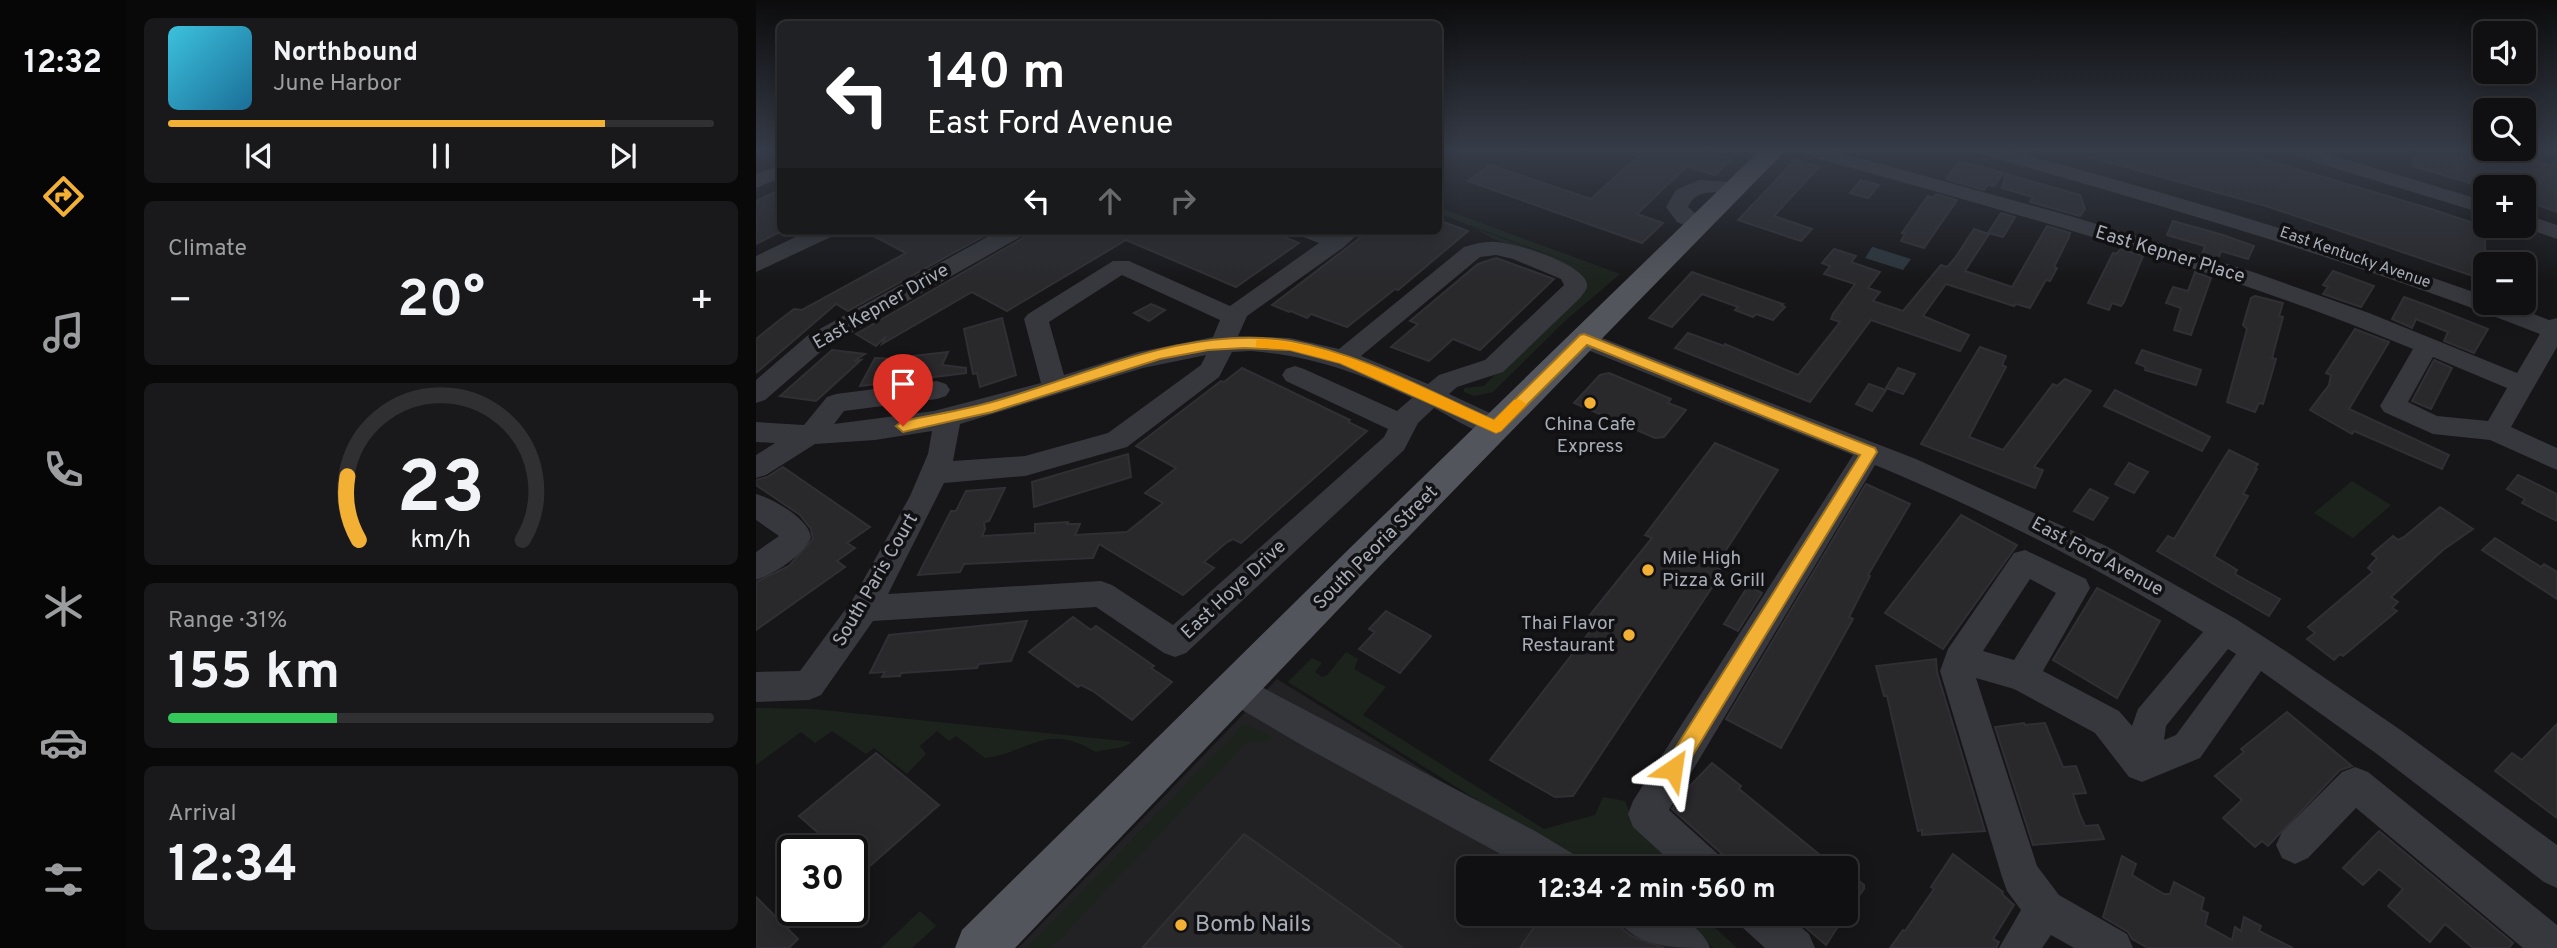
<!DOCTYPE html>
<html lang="en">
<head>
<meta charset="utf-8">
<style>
	body { margin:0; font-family:Overpass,sans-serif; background:#19191b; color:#f1f3f6; height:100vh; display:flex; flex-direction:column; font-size:26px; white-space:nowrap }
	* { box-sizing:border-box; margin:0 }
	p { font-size:23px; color:#9c9d9f }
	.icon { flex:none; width:38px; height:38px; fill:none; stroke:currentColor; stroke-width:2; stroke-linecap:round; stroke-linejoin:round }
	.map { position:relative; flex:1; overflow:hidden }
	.drawer { display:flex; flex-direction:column; gap:18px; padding:18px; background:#09090a; width:630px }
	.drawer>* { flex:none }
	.banner { position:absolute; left:21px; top:21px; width:665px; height:214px; border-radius:10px; box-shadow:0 4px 18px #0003,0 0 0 2px #303032; background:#202124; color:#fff; overflow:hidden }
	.buttons { position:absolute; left:1717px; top:21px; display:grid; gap:14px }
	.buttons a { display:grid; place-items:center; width:63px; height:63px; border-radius:10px; background:#101012; box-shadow:0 4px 18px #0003,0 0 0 2px #303032; font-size:35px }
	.speed { position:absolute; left:21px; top:835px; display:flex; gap:14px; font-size:35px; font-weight:700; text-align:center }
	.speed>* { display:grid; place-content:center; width:91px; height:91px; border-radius:50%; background:#101012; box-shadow:0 4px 18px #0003,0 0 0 2px #303032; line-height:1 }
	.speed .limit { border:4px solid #111; border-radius:10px; background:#fff; color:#111 }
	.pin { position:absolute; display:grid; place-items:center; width:60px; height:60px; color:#fff; margin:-72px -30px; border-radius:50% 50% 50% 0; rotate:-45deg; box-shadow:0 0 7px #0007 }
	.pin .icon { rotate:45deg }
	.me { position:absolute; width:77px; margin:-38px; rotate:32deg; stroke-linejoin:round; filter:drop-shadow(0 0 5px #0008) }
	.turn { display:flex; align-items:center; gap:24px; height:147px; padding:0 35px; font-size:32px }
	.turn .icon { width:91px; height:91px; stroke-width:2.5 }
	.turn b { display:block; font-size:49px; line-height:60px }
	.lanes { display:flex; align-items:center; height:66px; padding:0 35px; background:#0003; justify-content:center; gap:35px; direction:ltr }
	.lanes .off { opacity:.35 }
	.big { font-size:52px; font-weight:700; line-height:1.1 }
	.drawer .card { flex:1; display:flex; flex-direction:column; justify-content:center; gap:10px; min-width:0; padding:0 24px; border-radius:10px; background:#19191b }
	.drawer .dial { align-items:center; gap:0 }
	.dial svg { height:182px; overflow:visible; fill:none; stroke:#303032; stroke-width:7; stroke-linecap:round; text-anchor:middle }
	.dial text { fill:#f1f3f6; stroke:none }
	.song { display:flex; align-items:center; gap:21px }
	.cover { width:84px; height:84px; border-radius:10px; background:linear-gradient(135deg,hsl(190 70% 55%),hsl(200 70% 35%)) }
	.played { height:7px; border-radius:4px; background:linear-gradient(90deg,#f2b134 80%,#303032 80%) }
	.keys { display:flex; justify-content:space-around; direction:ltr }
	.heat { display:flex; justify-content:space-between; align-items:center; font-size:38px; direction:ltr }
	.charge { height:10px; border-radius:5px; background:linear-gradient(90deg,#34c759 31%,#303032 0) }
	.trip { position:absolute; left:700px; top:856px; width:402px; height:70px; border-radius:10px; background:#101012; box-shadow:0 4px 18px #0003,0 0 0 2px #303032; font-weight:700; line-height:70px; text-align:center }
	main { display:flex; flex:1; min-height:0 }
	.dock { display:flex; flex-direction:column; width:126px; justify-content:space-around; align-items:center; background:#060607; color:#9c9d9f }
	.dock .icon { width:49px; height:49px }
	.dock .on { color:#f2b134 }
	.dock b { font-size:32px; color:#f1f3f6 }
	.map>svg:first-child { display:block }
	.built { fill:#222225 }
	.green { fill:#1c231d }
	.water { fill:#2c353c }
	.building { fill:#29292c; stroke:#303034; stroke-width:2 }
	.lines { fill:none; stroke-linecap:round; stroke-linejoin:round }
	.minor { fill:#37383d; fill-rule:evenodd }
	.major { fill:#53555c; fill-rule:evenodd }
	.route { fill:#f2b134; stroke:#9d7322; stroke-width:2 }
	.slow { fill:#f59e0b }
	.poi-dot { fill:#f2b134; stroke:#111113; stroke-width:2.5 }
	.labels { text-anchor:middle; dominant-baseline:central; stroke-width:7; stroke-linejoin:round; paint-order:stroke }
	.far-street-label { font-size:16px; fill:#a8adb8; stroke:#111113 }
	.street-label { font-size:19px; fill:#a8adb8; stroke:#111113 }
	.poi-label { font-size:19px; fill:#a8adb8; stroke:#111113 }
	.near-poi-label { font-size:23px; fill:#a8adb8; stroke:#111113; text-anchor:start }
</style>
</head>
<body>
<main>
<nav class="dock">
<b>12:32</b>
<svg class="icon on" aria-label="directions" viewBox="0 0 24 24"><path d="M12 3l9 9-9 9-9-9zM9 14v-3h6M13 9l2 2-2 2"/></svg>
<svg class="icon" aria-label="music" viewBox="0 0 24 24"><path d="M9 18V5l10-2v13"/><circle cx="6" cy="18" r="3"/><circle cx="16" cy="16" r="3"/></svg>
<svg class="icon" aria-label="phone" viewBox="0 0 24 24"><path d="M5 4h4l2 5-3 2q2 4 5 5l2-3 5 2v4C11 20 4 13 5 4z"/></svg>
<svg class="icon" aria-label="climate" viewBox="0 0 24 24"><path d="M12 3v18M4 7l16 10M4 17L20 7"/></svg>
<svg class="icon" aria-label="car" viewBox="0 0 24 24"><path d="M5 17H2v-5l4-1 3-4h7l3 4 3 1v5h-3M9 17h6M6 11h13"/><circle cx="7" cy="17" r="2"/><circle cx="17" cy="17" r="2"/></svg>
<svg class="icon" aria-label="filters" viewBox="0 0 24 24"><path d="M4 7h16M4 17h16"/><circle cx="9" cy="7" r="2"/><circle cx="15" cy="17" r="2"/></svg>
</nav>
<section class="drawer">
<div class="card">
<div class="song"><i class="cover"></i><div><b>Northbound</b><p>June Harbor</p></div></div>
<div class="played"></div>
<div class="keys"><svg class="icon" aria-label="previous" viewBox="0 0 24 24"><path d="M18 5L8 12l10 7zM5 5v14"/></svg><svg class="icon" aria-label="pause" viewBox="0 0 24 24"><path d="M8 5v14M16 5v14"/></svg><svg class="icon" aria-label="next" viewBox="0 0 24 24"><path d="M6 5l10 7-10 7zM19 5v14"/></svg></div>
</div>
<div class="card"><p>Climate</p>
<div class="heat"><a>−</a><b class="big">20°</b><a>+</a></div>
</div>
<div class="card dial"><svg viewBox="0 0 100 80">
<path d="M14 69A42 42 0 1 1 86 69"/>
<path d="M14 69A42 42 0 0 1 9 41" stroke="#f2b134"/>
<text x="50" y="56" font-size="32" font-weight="700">23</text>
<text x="50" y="72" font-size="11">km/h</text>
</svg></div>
<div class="card"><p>Range · 31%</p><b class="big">155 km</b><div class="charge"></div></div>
<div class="card"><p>Arrival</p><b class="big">12:34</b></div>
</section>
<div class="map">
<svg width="1801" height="948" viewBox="0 0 1801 948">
	<rect width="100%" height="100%" fill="#161618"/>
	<polygon class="built" points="521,679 825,868 712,868 712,914 898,914 953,948 262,948"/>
	<g class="green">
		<polygon points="682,207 864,274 809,321 737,392 718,396 708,392 708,388 728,386 828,280 821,271 738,239 718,228 838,271 683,214"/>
		<polygon points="1596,481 1635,505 1597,538 1558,513"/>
		<polygon points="590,652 602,659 598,669 630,687 607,715 788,829 839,815 847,797 869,801 877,820 927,868 830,868 532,682 556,658 566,663 559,672 566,677 571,675"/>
		<path d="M0,708L57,709L376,742C366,750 352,748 340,752C289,722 277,751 229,758L200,736L193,741L181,731L164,746L170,754L151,774L118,748L110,754L76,731L59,743L45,732L0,765Z"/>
		<polygon points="488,724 518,737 511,742 491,742 295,948 271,948"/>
		<polygon points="164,911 180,926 156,948 125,948"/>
		<polygon points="903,914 944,914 981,948 958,948"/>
	</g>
	<polygon class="water" points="1116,247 1117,247 1155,259 1147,270 1109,258"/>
	<g class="building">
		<polygon points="889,150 947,150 976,159 959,175 931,166 881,214 907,223 886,243 712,181 734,165 835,199"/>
		<polygon points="1324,150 1477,150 1675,209 1729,227 1729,280 1510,206 1323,154"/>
		<polygon points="1659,150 1744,150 1796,166 1801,158 1801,212 1770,201 1780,187 1727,187 1657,166"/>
		<polygon points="1040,159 1063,167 1018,216 1056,229 1045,241 982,220"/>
		<polygon points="1203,161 1222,166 1247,173 1238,186 1232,185 1228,190 1190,179"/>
		<polygon points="1250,174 1324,195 1329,209 1324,216 1274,202 1277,197 1246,188"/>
		<polygon points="1105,180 1123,185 1112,198 1094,193"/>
		<polygon points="24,190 24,232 0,244 0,201"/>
		<polygon points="1180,194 1201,200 1168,248 1145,241 1149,234 1146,233 1162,210 1172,196 1177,198"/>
		<polygon points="1245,213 1259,217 1247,237 1232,233"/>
		<polygon points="682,220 712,231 642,290 639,289 591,327 555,314 551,318 535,311 533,312 516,305 613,231 682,231"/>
		<polygon points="1417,221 1467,235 1498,246 1492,259 1465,251 1462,259 1446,254 1449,246 1411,235"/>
		<polygon points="1291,226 1314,233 1313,237 1298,267 1301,268 1294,281 1290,280 1274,308 1260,304 1258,306 1190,284 1167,316 1213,335 1204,351 1115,320 1054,402 919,348 932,333 968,346 969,344 1042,375 1084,322 1075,319 1077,314 1099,284 1068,274 1074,266 1066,263 1078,249 1100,256 1095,262 1124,272 1112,288 1124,292 1117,301 1147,311 1185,265 1191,267 1199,258 1218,229 1233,234 1209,271 1256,287"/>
		<polygon points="108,231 237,231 92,311 80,304 0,373 0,339 21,322 38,309 46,310 150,253"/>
		<polygon points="272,231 514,231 543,243 480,287 370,240 251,311 216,292 126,344 130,336 120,346 100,334 267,238"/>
		<polygon points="1365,249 1387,256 1368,302 1365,306 1356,303 1353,310 1332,303 1357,253 1360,254"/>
		<polygon points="740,258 798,279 724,350 697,339 673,361 635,347 662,324 654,321 722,264"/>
		<polygon points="1577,271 1618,286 1605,307 1567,294 1572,287 1567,285"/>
		<polygon points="936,272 1027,304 1025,305 1029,307 1017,320 1000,314 997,317 979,310 982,307 946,294 916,327 893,318"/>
		<polygon points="1439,272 1455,278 1435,335 1418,330 1425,308 1410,303 1417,287 1432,291"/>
		<polygon points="1499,296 1527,303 1523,316 1527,317 1516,358 1520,359 1507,404 1503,403 1499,412 1471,402 1491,329 1487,325 1489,318 1495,298"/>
		<polygon points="1648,297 1673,306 1732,329 1718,353 1688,341 1692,332 1660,319 1656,328 1636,319"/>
		<polygon points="395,304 409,310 393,321 378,313"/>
		<polygon points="246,318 260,375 224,387 221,373 217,374 208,329"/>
		<polygon points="1599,329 1633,342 1593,409 1693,455 1686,469 1598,431 1596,434 1554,410 1573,385 1575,375 1570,373"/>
		<polygon points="1224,347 1250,356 1246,365 1250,367 1213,437 1247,450 1297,384 1301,386 1309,379 1335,391 1278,467 1287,470 1279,488 1165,444"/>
		<polygon points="76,350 109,354 98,361 105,360 60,401 24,396"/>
		<polygon points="1386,350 1445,370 1440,385 1389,370 1390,367 1380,363"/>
		<polygon points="192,352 186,365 210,368 210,373 104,386 119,358 141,359 139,358"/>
		<polygon points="1678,360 1696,368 1675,409 1656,401"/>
		<polygon points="486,368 594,420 592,422 611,431 485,543 477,539 471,542 448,562 458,568 427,595 343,544 337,558 208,564 204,572 162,575 195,511 200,511 210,491 249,488 233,521 228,522 229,529 226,536 279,533 279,524 312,522 311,524 324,524 319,535 371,532 407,503 389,493 420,468 380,446 465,381 468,382"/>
		<polygon points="1142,368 1159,374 1147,394 1130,388"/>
		<polygon points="853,373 915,399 912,403 930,410 908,437 899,438 818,403 844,375"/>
		<polygon points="1113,384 1130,390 1116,411 1100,404"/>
		<polygon points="1359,390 1454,437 1446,451 1348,406"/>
		<polygon points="959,443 1022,470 959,567 967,571 817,796 799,797 734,760 835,630 825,626 896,538 889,535"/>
		<polygon points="1473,450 1502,464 1499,468 1501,469 1487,494 1492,496 1458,556 1481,570 1479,574 1524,599 1513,616 1401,551 1412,536 1418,539"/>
		<polygon points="372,454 375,477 278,507 276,482"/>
		<polygon points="1373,463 1392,472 1378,493 1359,484"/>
		<polygon points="27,467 114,527 91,543 99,548 81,561 89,567 0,630 0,582 33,566 57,539 55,529 44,515 0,485 0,480 11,477"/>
		<polygon points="1762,475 1801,494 1801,521 1766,503 1769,499 1751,489"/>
		<polygon points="1110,484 1154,504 1112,575 1114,576 1093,617 1097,619 1025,748 970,719"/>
		<polygon points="1334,489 1352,498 1337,520 1318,511"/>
		<polygon points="1684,507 1717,529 1687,550 1635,597 1642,602 1636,608 1641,611 1587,656 1584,654 1578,660 1551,639 1559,633 1552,627 1617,572 1612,568 1621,558 1616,554 1637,536 1642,540 1648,537"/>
		<polygon points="1205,515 1261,545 1187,649 1129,613"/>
		<polygon points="1739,538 1785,567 1788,564 1801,572 1801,599 1726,550"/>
		<polygon points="992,586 1006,593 982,631 968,624"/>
		<polygon points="1341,588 1404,621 1361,698 1297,660"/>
		<polygon points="630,611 675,636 644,673 603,649 619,632 613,629"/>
		<polygon points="317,617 335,630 340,626 398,666 395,668 416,682 376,720 337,691 325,685 322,687 273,652"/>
		<polygon points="271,621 255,661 223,664 221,668 145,673 144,676 126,677 129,672 114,673 133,635"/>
		<polygon points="1180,659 1181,672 1229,831 1166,835 1166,830 1162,831 1131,696 1128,696 1120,666"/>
		<polygon points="1531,712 1596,766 1584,770 1512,846 1506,841 1499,847 1467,818 1486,800 1459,776 1488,752 1485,749"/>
		<polygon points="1268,723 1269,725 1289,723 1307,767 1320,766 1330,793 1317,794 1324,815 1329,826 1342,825 1348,839 1277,845 1239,727"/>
		<polygon points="1801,724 1801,818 1739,771 1756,753 1766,760"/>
		<polygon points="120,753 183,805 106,873 96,864 96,850 82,850 43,816"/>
		<polygon points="956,763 985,786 983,789 1080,868 976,868 965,853 916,809 924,796"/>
		<polygon points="1623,831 1757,943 1753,948 1717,948 1689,924 1674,942 1632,906 1647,889 1623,869 1607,885 1587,868"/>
		<polygon points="488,834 647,948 386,948"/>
		<polygon points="1197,854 1247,892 1246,894 1258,905 1237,939 1243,942 1240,948 1134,948 1147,930 1149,931 1178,889 1175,887"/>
		<polygon points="1366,856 1380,864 1376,875 1408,894 1414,894 1418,882 1448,898 1445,910 1452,913 1449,925 1476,940 1479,927 1485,931 1488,917 1505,926 1503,931 1537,948 1392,948 1376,939 1372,932 1347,917"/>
		<polygon points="1090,871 1108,885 1108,889 1090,913"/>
		<polygon points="0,897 42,939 33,948 0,948"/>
		<polygon points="787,914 856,914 864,927 875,936 908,948 764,948"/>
		<polygon points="1034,914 1090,914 1070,945"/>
	</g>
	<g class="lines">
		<g class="minor">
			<path d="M1043,150H1074L1311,215L1497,272L1613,313L1761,373L1784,334C1601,262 1413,207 1224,154L1221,150H1252C1413,194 1572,240 1729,296V303H1748L1793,320L1801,318V347L1755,427L1801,448V470L1734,440L1677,434L1628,412L1624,406L1657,349C1459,267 1252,212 1046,154ZM1677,357L1751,388L1732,421L1681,416L1652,402Z"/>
			<polygon points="1529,150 1559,150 1729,201 1729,214 1532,154"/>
			<polygon points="24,165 24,178 0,188 0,174"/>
			<path d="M943,180L989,183L992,187L989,191C969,196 942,184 932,207L954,226L951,231L943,232L921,222L910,207L920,190Z"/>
			<polygon points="1768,214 1801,225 1801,239 1764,226 1768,226"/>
			<polygon points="52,231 80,231 77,236 0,272 0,256"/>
			<polygon points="242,231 269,231 266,236 69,348 9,400 0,403 0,380 51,336"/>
			<path d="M542,231H605L588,247L491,316L482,336L534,338L583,349L708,247C719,244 729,241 740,242C759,243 827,263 831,284C832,289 827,294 824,298L747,372L701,387L693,394L749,420L753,427L749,434C727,440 698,418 678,408L662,423L648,450L430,653L419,657L408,653L340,607L117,621L65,695L53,700L0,702V672L44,671L97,599L154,496L172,454L176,431L119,440L59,444L10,475L0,478V455L19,443L0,442V422L48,425L71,397L80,394L181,381L190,384L194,390L190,396L181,399L88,411L78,424L178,411L285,383L268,319L272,314L357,261H373L474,306L563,243L545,236ZM740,255L757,259L805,279L808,285L729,360L683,375L672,384L605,356L724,257ZM366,275L464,320L457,337L382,352L308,375L293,322ZM495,351C556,356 601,372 656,398L641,411L548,369L539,366L530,369L526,375L530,381L632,429L628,437L417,625L356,585L345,581L132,594L188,483L269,476L371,447L463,377L476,352ZM450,355L445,365L352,433L269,456L197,461L204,424L387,368Z"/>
			<path d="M828,331L1160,459L1350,546L1480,619L1531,652L1646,731L1801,845V888L1788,882L1621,754L1505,671L1444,758L1386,782L1373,777L1339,733L1258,689L1220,678L1281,866L1303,895L1371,934L1377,948H1318L1295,935L1286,948H1243L1265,910L1251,891L1246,877L1184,671L1192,649L1258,553L1269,550L1330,579L1334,588L1287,671L1363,711L1376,726L1382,709L1447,632C1342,568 1233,512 1119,465L913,810L963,855L969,868H922L877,827L872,814L877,801L1097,455L819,345L816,339L819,333ZM1274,579L1300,593L1258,660L1227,651ZM1472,649L1480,654L1420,735L1408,740L1410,726Z"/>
			<path d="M0,494C17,499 54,519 55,538C45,557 20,573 0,580V552L23,536L0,520Z"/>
			<polygon points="481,674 779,831 819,855 825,868 770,868 549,747 469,700 464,689 469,678"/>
			<polygon points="1599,767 1612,772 1801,925 1801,948 1767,948 1600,808 1552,858 1539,864 1526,858 1520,845 1526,832 1586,772"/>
			<path d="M859,914C894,911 939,911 954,948C918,948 876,948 859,914Z"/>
			<polygon points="981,914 1030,914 1053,934 1059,948 1009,948 987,928"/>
		</g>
		<polygon class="major" points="1004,150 1030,150 621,569 259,948 199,948 206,930 595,547"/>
	</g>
	<linearGradient id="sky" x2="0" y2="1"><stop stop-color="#0c0c0d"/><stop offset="0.53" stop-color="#363c48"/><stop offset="1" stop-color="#363c48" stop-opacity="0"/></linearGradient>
	<rect width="1801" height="283" fill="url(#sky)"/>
	<path class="route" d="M828,334L1119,448L1121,452L924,776L917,779L910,776L907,769L910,763L1104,455L831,345L745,431L740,433L584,363L534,350L488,348L452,350L404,359L236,412L147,432L140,426L147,421C177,415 207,410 236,402C332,375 432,324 535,341C606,354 672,391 738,420L824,335Z"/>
	<path class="slow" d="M505,339C588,345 662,386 738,420L758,400L763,399L771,404L745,431L740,433L584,363L534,350L500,347V340Z"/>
	<g class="poi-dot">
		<circle cx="834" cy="403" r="7"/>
		<circle cx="892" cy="570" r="7"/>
		<circle cx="873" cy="635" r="7"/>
		<circle cx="425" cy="925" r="7"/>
	</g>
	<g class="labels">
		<g class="far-street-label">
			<text transform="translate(1599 258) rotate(19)">East Kentucky Avenue</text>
		</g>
		<g class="street-label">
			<text transform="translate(1414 255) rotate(17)">East Kepner Place</text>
			<text transform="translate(125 307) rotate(-30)">East Kepner Drive</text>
			<text transform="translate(620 548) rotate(-45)">South Peoria Street</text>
			<text transform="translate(1341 557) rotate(28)">East Ford Avenue</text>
			<text transform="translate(120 580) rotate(-60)">South Paris Court</text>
			<text transform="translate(478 590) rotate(-43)">East Hoye Drive</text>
		</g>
		<g class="poi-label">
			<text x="834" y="425">China Cafe<tspan x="834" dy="22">Express</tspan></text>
			<text x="906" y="559" text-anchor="start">Mile High<tspan x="906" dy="22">Pizza &amp; Grill</tspan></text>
			<text x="859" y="624" text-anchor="end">Thai Flavor<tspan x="859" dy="22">Restaurant</tspan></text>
		</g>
		<g class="near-poi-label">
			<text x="439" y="925">Bomb Nails</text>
		</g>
	</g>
</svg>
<div class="buttons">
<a><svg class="icon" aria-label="sound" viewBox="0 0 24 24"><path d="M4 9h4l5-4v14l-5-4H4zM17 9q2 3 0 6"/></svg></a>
<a><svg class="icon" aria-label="search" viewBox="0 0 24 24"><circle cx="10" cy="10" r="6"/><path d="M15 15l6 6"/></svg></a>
<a>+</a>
<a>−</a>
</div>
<div class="speed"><div class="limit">30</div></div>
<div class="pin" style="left:147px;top:426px;background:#d93025"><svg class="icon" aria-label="arrive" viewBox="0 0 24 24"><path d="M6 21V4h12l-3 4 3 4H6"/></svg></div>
<svg class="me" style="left:917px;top:769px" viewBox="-20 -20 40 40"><path d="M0-17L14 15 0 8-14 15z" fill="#f2b134" stroke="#fff" stroke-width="4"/></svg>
<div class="trip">12:34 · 2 min · 560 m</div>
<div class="banner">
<div class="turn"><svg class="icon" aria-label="left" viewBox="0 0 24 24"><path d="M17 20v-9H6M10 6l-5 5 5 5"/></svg><div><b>140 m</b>East Ford Avenue</div></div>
<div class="lanes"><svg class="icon" aria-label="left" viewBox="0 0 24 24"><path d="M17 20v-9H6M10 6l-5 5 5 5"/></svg><svg class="icon off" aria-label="ahead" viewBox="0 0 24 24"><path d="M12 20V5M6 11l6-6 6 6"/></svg><svg class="icon off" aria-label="right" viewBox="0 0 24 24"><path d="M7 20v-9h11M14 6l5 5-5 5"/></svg></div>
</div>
</div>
</main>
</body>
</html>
